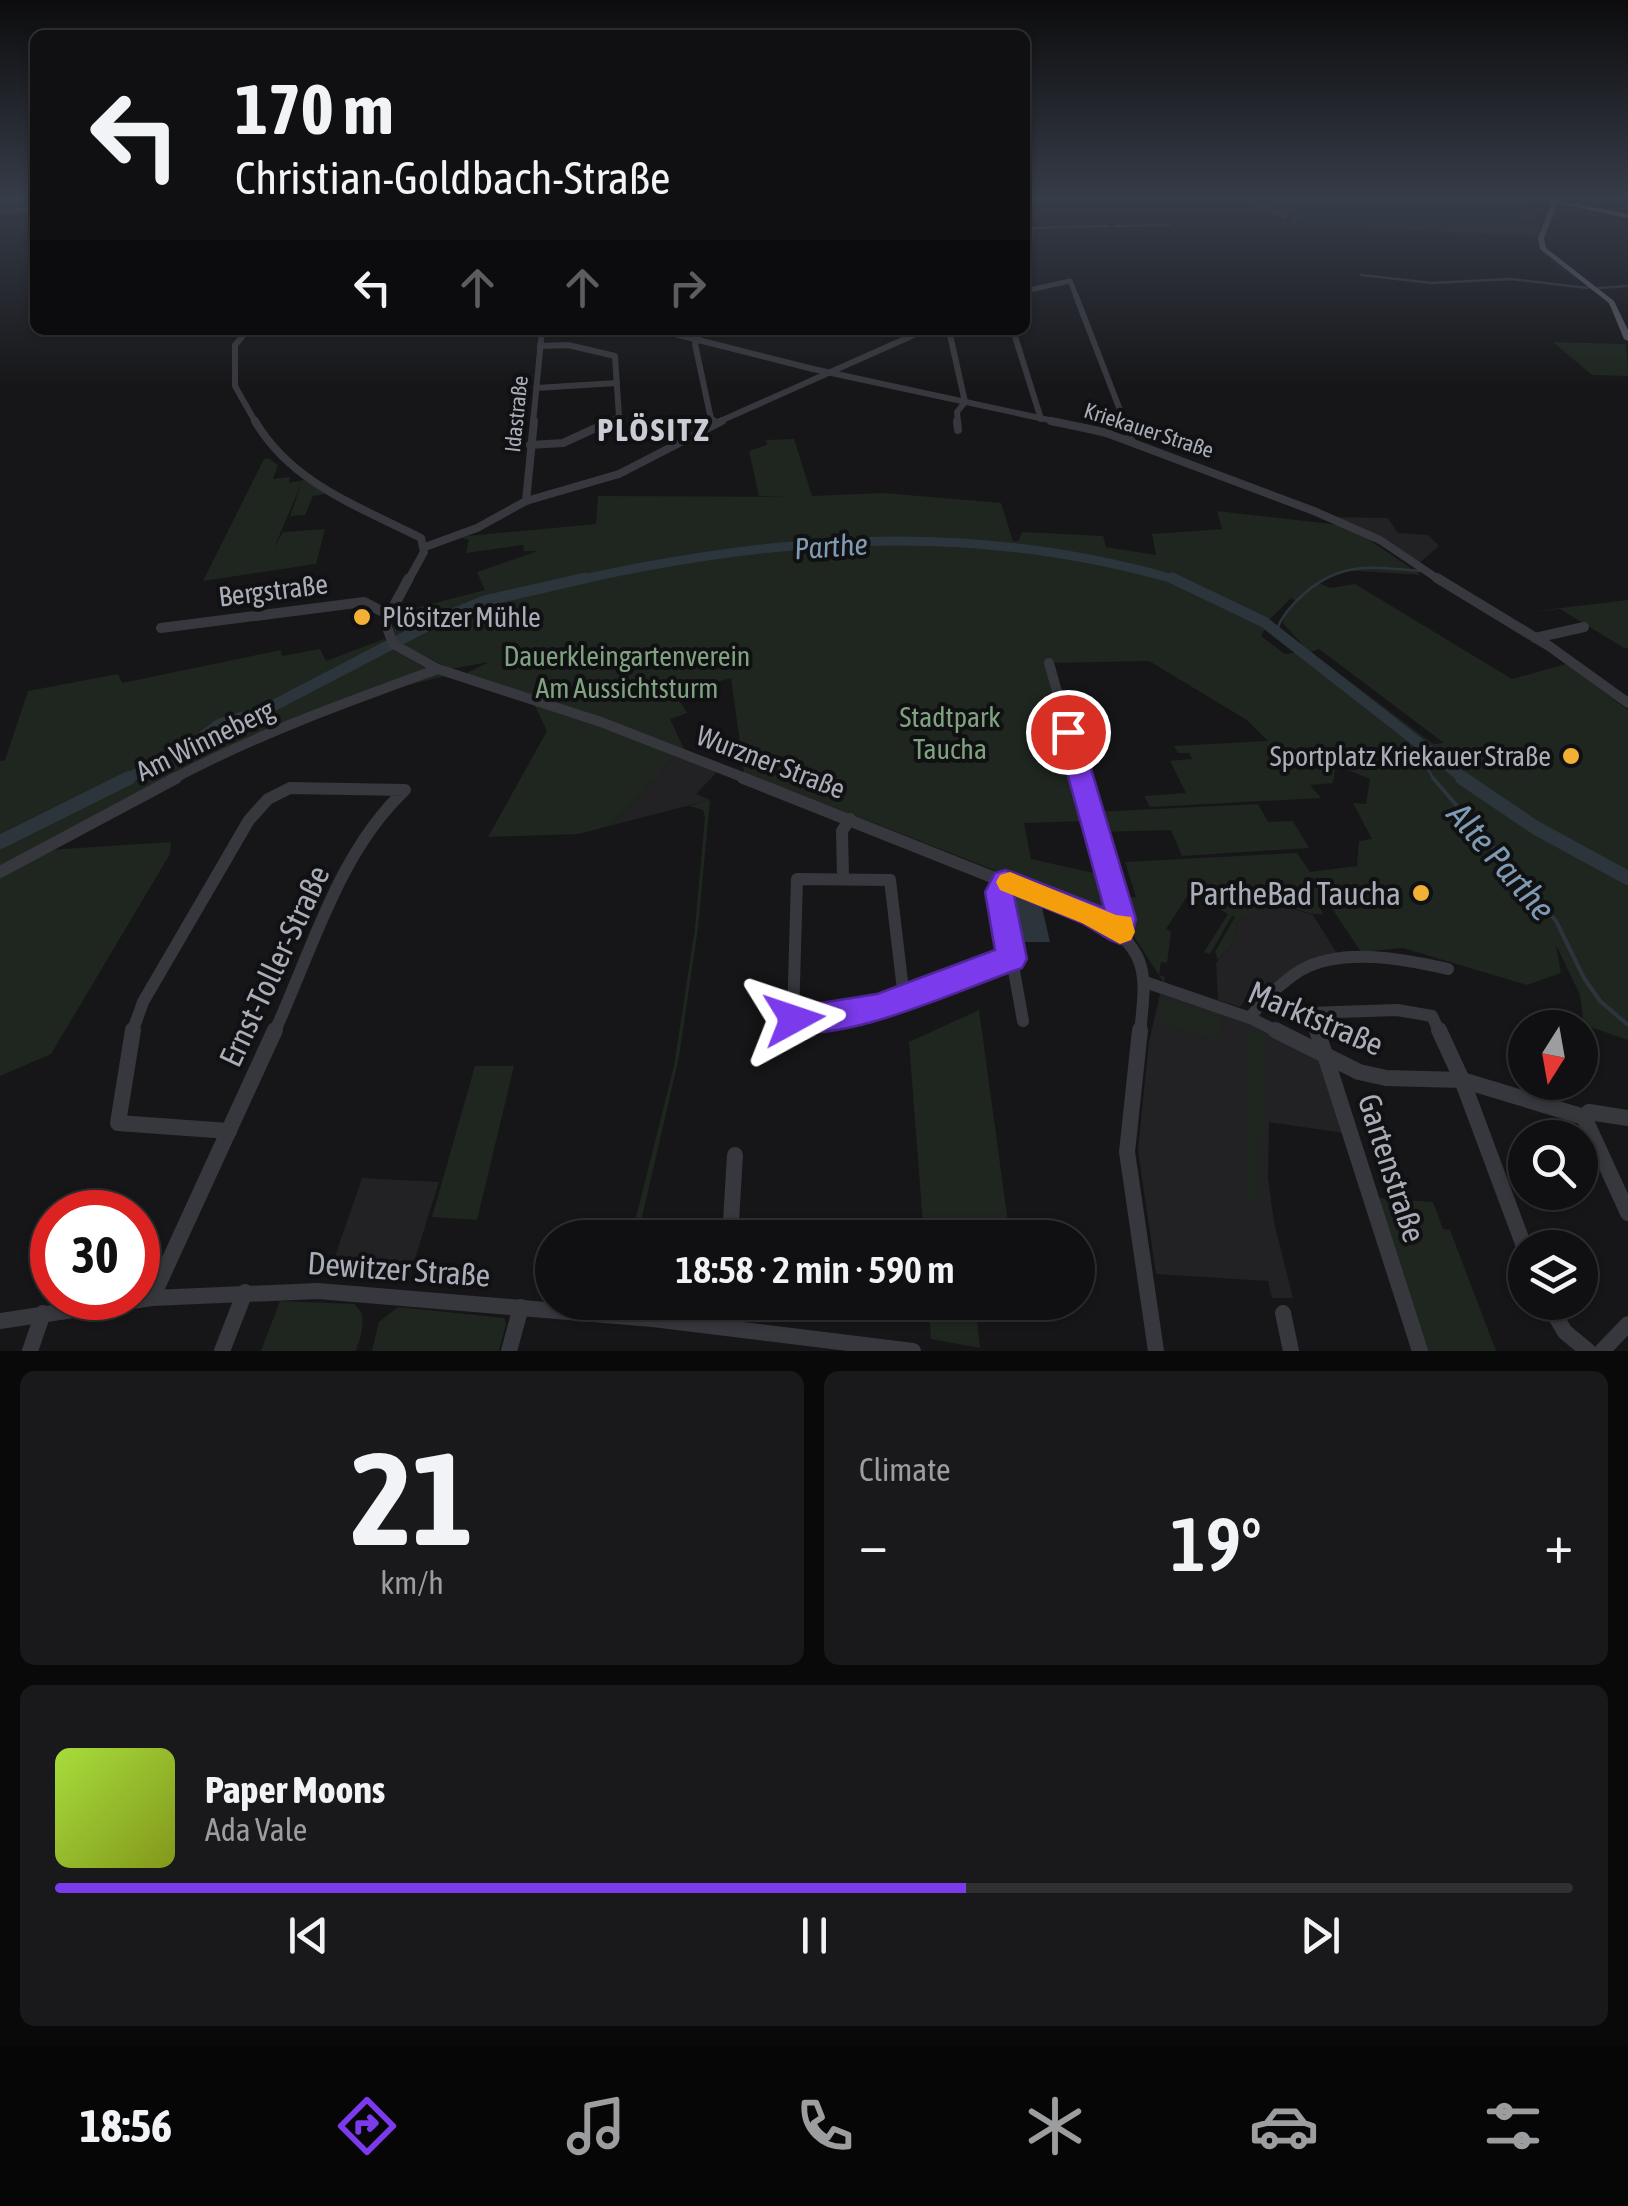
<!DOCTYPE html>
<html lang="en">
<head>
<meta charset="utf-8">
<style>
	body { margin:0; font-family:"Asap Condensed",sans-serif; background:#19191b; color:#f1f3f6; height:100vh; display:flex; flex-direction:column; font-size:38px; white-space:nowrap }
	* { box-sizing:border-box; margin:0 }
	p { font-size:32px; color:#9c9d9f }
	.icon { flex:none; width:55px; height:55px; fill:none; stroke:currentColor; stroke-width:2; stroke-linecap:round; stroke-linejoin:round }
	.map { position:relative; height:1351px; overflow:hidden }
	.details { display:flex; flex-direction:column; gap:20px; padding:20px; background:#09090a; flex:1 }
	.details>* { flex:none }
	.top-card { position:absolute; left:30px; top:30px; width:1000px; height:305px; border-radius:15px; box-shadow:0 2px 8px #0004,0 0 0 2px #303032; background:#101012; color:#f1f3f6; overflow:hidden }
	.needle { width:65px; rotate:191deg }
	.buttons { position:absolute; left:1508px; top:1010px; display:grid; gap:20px }
	.buttons a { display:grid; place-items:center; width:90px; height:90px; border-radius:50%; background:#101012; box-shadow:0 2px 8px #0004,0 0 0 2px #303032; font-size:50px }
	.speed { position:absolute; left:30px; top:1190px; display:flex; gap:20px; font-size:50px; font-weight:700; text-align:center }
	.speed>* { display:grid; place-content:center; width:130px; height:130px; border-radius:50%; background:#101012; box-shadow:0 2px 8px #0004,0 0 0 2px #303032; line-height:1 }
	.speed .limit { border:15px solid #d22; background:#fff; color:#111 }
	.pin { position:absolute; display:grid; place-items:center; width:85px; height:85px; color:#fff; margin:-42px; border:5px solid #fff; border-radius:50%; box-shadow:0 2px 10px #0007 }
	.me { position:absolute; width:110px; margin:-55px; rotate:85deg; stroke-linejoin:round; filter:drop-shadow(0 0 8px #0008) }
	.turn { display:flex; align-items:center; gap:35px; height:210px; padding:0 40px; font-size:45px }
	.turn .icon { width:130px; height:130px; stroke-width:2.5 }
	.turn b { display:block; font-size:70px; line-height:85px }
	.lanes { display:flex; align-items:center; height:95px; padding:0 40px; background:#0003; justify-content:center; gap:50px; direction:ltr }
	.lanes .off { opacity:.35 }
	.big { font-size:75px; font-weight:600; line-height:1.1 }
	.details .tile { flex:1; display:flex; flex-direction:column; justify-content:center; gap:15px; min-width:0; padding:0 35px; border-radius:15px; background:#19191b }
	.details .dial { align-items:center; gap:0 }
	.dial b { font-size:130px; line-height:1 }
	.song { display:flex; align-items:center; gap:30px }
	.cover { width:120px; height:120px; border-radius:15px; background:linear-gradient(135deg,hsl(80 70% 55%),hsl(70 70% 35%)) }
	.played { height:10px; border-radius:5px; background:linear-gradient(90deg,#7c3aed 60%,#303032 60%) }
	.keys { display:flex; justify-content:space-around; direction:ltr }
	.heat { display:flex; justify-content:space-between; align-items:center; font-size:55px; direction:ltr }
	.details .tiles { flex:1; display:grid; gap:20px; grid-template-columns:1fr 1fr }
	.tile:last-child { grid-column:span 2 }
	.trip { position:absolute; left:535px; top:1220px; width:560px; height:100px; border-radius:50px; background:#101012; box-shadow:0 2px 8px #0004,0 0 0 2px #303032; font-weight:600; line-height:100px; text-align:center }
	.menu { display:flex; height:160px; justify-content:space-around; align-items:center; background:#060607; color:#9c9d9f }
	.menu .icon { width:70px; height:70px }
	.menu .active { color:#7c3aed }
	.menu b { font-size:45px; color:#f1f3f6 }
	.map>svg:first-child { display:block }
	.built { fill:#222225 }
	.green { fill:#1e261f; fill-rule:evenodd }
	.water { fill:#2c353c }
	.lines { fill:none; stroke-linecap:round; stroke-linejoin:round }
	.stream-far1 { stroke:#2c353c; stroke-width:2.5 }
	.stream { stroke:#2c353c; stroke-width:4 }
	.river-far3 { stroke:#2c353c; stroke-width:5 }
	.river-far2 { stroke:#2c353c; stroke-width:9 }
	.river-far1 { stroke:#2c353c; stroke-width:11 }
	.river { stroke:#2c353c; stroke-width:14 }
	.minor-far5 { stroke:#37383d; stroke-width:5 }
	.minor-far4 { stroke:#37383d; stroke-width:6 }
	.minor-far3 { stroke:#37383d; stroke-width:8 }
	.minor-far2 { stroke:#37383d; stroke-width:10 }
	.minor-far1 { stroke:#37383d; stroke-width:12 }
	.minor { stroke:#37383d; stroke-width:16 }
	.major { fill:#53555c; fill-rule:evenodd }
	.highway { fill:#63666e; fill-rule:evenodd }
	.route { fill:#7c3aed; stroke:#51269a; stroke-width:2.5 }
	.slow { fill:#f59e0b }
	.poi-dot { fill:#f2b134; stroke:#111113; stroke-width:4 }
	.labels { text-anchor:middle; dominant-baseline:central; stroke-width:8; stroke-linejoin:round; paint-order:stroke }
	.far-street-label { font-size:22px; fill:#a8adb8; stroke:#111113 }
	.street-label { font-size:28px; fill:#a8adb8; stroke:#111113 }
	.poi-label { font-size:28px; fill:#a8adb8; stroke:#111113; text-anchor:start }
	.park-label { font-size:28px; fill:#7fa381; stroke:#111113 }
	.water-label { font-size:30px; font-style:italic; fill:#7f9bb3; stroke:#111113 }
	.far-district-label { font-size:32px; font-weight:bold; letter-spacing:2.5px; fill:#c9ccd4; stroke:#111113 }
	.near-poi-label { font-size:32px; fill:#a8adb8; stroke:#111113; text-anchor:end }
	.near-street-label { font-size:32px; fill:#a8adb8; stroke:#111113 }
	.near-water-label { font-size:35px; font-style:italic; fill:#7f9bb3; stroke:#111113 }
</style>
</head>
<body>
<div class="map">
<svg width="1628" height="1351" viewBox="0 0 1628 1351">
	<rect width="100%" height="100%" fill="#161618"/>
	<g class="built">
		<polygon points="1333,517 1388,518 1398,533 1428,535 1439,546 1417,565"/>
		<polygon points="676,756 717,772 696,794 710,800 609,826"/>
		<polygon points="1287,907 1313,915 1340,958 1287,974 1259,991 1253,989 1240,1007 1218,1000 1216,963 1234,942 1237,921 1257,910"/>
		<polygon points="1160,994 1241,1020 1318,1059 1344,1133 1269,1122 1268,1178 1274,1222 1293,1298 1272,1298 1268,1281 1156,1274 1138,1150 1149,1042"/>
		<polygon points="362,1178 439,1182 407,1284 328,1277"/>
	</g>
	<g class="green">
		<polygon points="1248,199 1522,199 1535,217 1522,222 1541,225 1537,237 1290,223 1292,216 1305,209 1285,217"/>
		<path d="M1537,238C1563,299 1628,269 1628,376L1592,375L1553,342L1626,344L1610,303L1589,288L1501,279L1426,283L1353,274L1436,283L1509,278L1556,286H1585L1543,253Z"/>
		<path d="M1014,414L1091,430L1349,526L1421,575L1343,570L1319,583L1330,588L1355,584L1512,679L1566,664L1628,710V1040L1584,1025L1580,995L1556,945L1561,973L1527,985L1403,948L1361,952L1331,907L1320,908L1323,914C1311,915 1303,911 1292,908C1272,904 1254,912 1237,921L1234,942L1218,960L1215,952L1235,917L1232,916L1210,954L1204,952L1228,914L1221,910L1223,905L1199,894L1196,898L1188,895L1166,929L1171,932L1167,963L1161,962L1159,975L1165,977L1164,983L1131,932L1119,898L1136,897L1125,862L1297,853L1310,872L1357,866L1359,841L1372,839L1353,803L1366,804L1370,779L1336,765L1333,783L1310,785L1321,798L1150,807L1144,796L1186,793L1170,761L1192,759L1189,753H1178L1174,746L1268,741L1247,720L1149,661L1047,663L1088,821L1024,823L1031,859L1102,875L1112,911L1106,914L744,772L731,678L675,694L687,713L670,719L684,749L583,711L465,674L489,662L450,669L400,643L423,627L398,641L391,627L411,620L412,609L485,590L477,572L538,551H524L523,545L466,553L469,540L462,538L468,536L596,524L598,496L788,497L759,496L749,451L767,445L766,440L794,439L812,496L884,493L1001,503L1013,541H1018L1022,532L1103,536L1106,547L1156,555L1152,534L1222,529L1217,511L1340,525L1114,440ZM1291,598L1297,602L1286,610L1283,623L1308,651L1285,654L1261,636L1271,618ZM1319,649L1444,743L1433,744L1311,652Z"/>
		<polygon points="268,458 278,465 273,479 290,477 289,483 308,479 326,494 313,496 305,515 290,516 302,482 274,548 283,532 325,529 316,564 203,581 264,459"/>
		<polygon points="1628,600 1628,648 1624,648 1560,609 1519,613"/>
		<polygon points="384,639 388,645 326,680 391,649 427,669 308,714 0,870 0,761 5,760 28,691 118,674 122,683 281,650 282,656 320,649 326,661"/>
		<polygon points="441,674 577,717 676,756 609,826 579,834 488,837 547,731 534,704 445,676 383,691 225,754 48,850 171,842 170,854 51,1054 0,1076 0,874 224,753 363,696"/>
		<polygon points="710,800 698,928 679,1057 640,1226 635,1237 631,1237 674,1066 695,928 705,817 703,810 689,806"/>
		<polygon points="1258,804 1268,822 1293,821 1309,848 1182,856 1171,830 1099,832 1094,812"/>
		<polygon points="1163,998 1221,1018 1217,1041 1158,1021"/>
		<polygon points="979,1010 1010,1237 924,1237 909,1042"/>
		<polygon points="1249,1030 1266,1034 1266,1135 1258,1134 1258,1203 1248,1200"/>
		<polygon points="475,1066 514,1066 477,1220 432,1217"/>
		<polygon points="1377,1198 1433,1202 1443,1229 1450,1230 1496,1351 1428,1351"/>
		<path d="M280,1301L354,1304C369,1316 361,1334 356,1351H261Z"/>
		<polygon points="928,1303 975,1303 980,1348 931,1339"/>
		<polygon points="398,1307 504,1318 506,1324 499,1351 372,1351 379,1322"/>
	</g>
	<polygon class="water" points="1008,887 1040,899 1050,942 1012,942"/>
	<g class="lines">
		<g class="stream-far1">
			<polyline points="1245,199 1285,217"/>
			<polyline points="1116,226 1169,225"/>
			<polyline points="1025,249 1030,249 1033,228 1108,226"/>
			<polyline points="1361,275 1432,283 1510,279 1588,288"/>
			<polyline points="1598,288 1628,286"/>
			<path d="M1276,631C1282,615 1292,604 1305,593C1342,561 1374,567 1419,571"/>
			<polyline points="1414,743 1434,780"/>
		</g>
		<polyline class="stream" points="1433,778 1556,921 1584,978 1600,1001 1628,1025"/>
		<polyline class="river-far3" points="0,212 35,209"/>
		<path class="river-far2" d="M574,581C779,535 976,521 1180,581"/>
		<g class="river-far1">
			<polyline points="1172,578 1264,622 1466,780"/>
			<polyline points="124,780 183,751 220,724 265,710 436,621 484,601 585,578"/>
		</g>
		<g class="river">
			<polyline points="1462,778 1536,828 1628,878"/>
			<polyline points="0,842 129,778"/>
		</g>
		<g class="minor-far5">
			<polyline points="0,201 15,199"/>
			<polyline points="1025,291 1070,281 1077,298"/>
		</g>
		<g class="minor-far4">
			<polyline points="1076,296 1125,423"/>
			<polyline points="248,330 235,345 235,386 256,423"/>
			<polyline points="659,330 813,369 1063,423"/>
			<polyline points="938,330 950,335 965,402 957,412 958,423"/>
			<polyline points="1013,330 1041,419"/>
			<polyline points="699,339 695,344 711,419 716,423"/>
			<polyline points="540,346 568,345 615,356 619,417 606,423"/>
			<polyline points="536,388 617,383"/>
			<polyline points="533,423 542,330"/>
			<polyline points="716,423 925,330"/>
		</g>
		<g class="minor-far3">
			<path d="M255,421C291,483 358,506 421,538L424,552L408,581"/>
			<polyline points="713,421 716,423"/>
			<polyline points="957,421 958,430"/>
			<polyline points="1051,421 1104,432 1314,511 1380,540 1441,581"/>
			<polyline points="1124,421 1132,442"/>
			<polyline points="530,445 563,443 611,421"/>
			<polyline points="526,501 534,421"/>
			<polyline points="425,547 477,528 526,501 619,474 722,421"/>
		</g>
		<g class="minor-far2">
			<polyline points="409,578 385,622 393,644 438,669 601,722 750,780"/>
			<polyline points="1437,578 1549,646 1628,703"/>
			<polyline points="161,628 364,602 387,614"/>
			<polyline points="1535,638 1584,627"/>
			<polyline points="1049,663 1082,780"/>
			<path d="M171,780C257,734 347,702 438,669"/>
		</g>
		<g class="minor-far1">
			<path d="M743,778L1103,921C1152,954 1145,981 1140,1033"/>
			<polyline points="1082,778 1122,919 1120,932"/>
			<polyline points="0,872 176,778"/>
			<polyline points="843,877 842,831 850,819"/>
			<polygon points="797,879 890,880 904,998 855,1012 793,1019"/>
			<polyline points="1005,880 1000,893 1023,1021"/>
			<polyline points="1145,982 1250,1018 1280,1033"/>
			<polyline points="904,998 1012,959"/>
			<path d="M1264,999C1276,989 1288,978 1301,970C1343,947 1404,959 1448,969"/>
			<polyline points="1308,1013 1397,1010 1432,1016 1440,1033"/>
			<path d="M1250,1018L1264,999C1288,1006 1309,1007 1317,1033"/>
			<path d="M132,1033L143,1002L249,820L268,799L290,788L405,790C338,853 312,951 274,1033"/>
		</g>
		<g class="minor">
			<polyline points="133,1030 118,1123 229,1131"/>
			<polyline points="1140,1030 1127,1152 1156,1351"/>
			<polyline points="1275,1030 1359,1072 1386,1078 1462,1080 1584,1117"/>
			<polyline points="1317,1030 1420,1351"/>
			<polyline points="1439,1030 1462,1080 1525,1249"/>
			<polyline points="1628,1118 1589,1112 1584,1117 1628,1213"/>
			<polyline points="730,1238 735,1155"/>
			<polyline points="152,1298 275,1030"/>
			<polyline points="1547,1302 1565,1332 1588,1351"/>
			<polyline points="1283,1313 1291,1351"/>
			<polyline points="0,1321 152,1298 318,1291 653,1319 913,1351"/>
			<polyline points="725,1326 727,1302"/>
			<polyline points="30,1351 43,1313"/>
			<polyline points="222,1351 245,1292"/>
			<polyline points="509,1351 521,1307"/>
			<polyline points="1602,1351 1628,1324"/>
		</g>
		<polygon class="major" points="1553,199 1559,199 1544,238 1546,248 1614,301 1628,330 1628,341 1624,339 1609,303 1540,249 1538,238"/>
		<polygon class="highway" points="1539,199 1549,199 1628,214 1628,218"/>
	</g>
	<linearGradient id="sky" x2="0" y2="1"><stop stop-color="#0c0c0d"/><stop offset="0.51" stop-color="#363c48"/><stop offset="1" stop-color="#363c48" stop-opacity="0"/></linearGradient>
	<rect width="1628" height="388" fill="url(#sky)"/>
	<path class="route" d="M1068,725L1080,732L1136,919L1131,940L1120,944L1110,940L1082,923L1014,895L1027,959L1022,968C965,987 839,1048 782,1029L778,1019L782,1009L877,994L995,950L985,892L995,873L1005,870L1015,873L1104,908L1056,732Z"/>
	<polygon class="slow" points="1010,872 1116,915 1131,917 1135,932 1131,940 1120,944 1082,923 1000,890 996,882 1000,875"/>
	<g class="poi-dot">
		<circle cx="362" cy="617" r="10"/>
		<circle cx="1571" cy="756" r="10"/>
		<circle cx="1421" cy="893" r="10"/>
	</g>
	<g class="labels">
		<g class="far-street-label">
			<text transform="translate(516 414) rotate(-84)">Idastraße</text>
			<text transform="translate(1149 430) rotate(18)">Kriekauer Straße</text>
		</g>
		<g class="street-label">
			<text transform="translate(273 590) rotate(-7)">Bergstraße</text>
			<text transform="translate(205 740) rotate(-26)">Am Winneberg</text>
			<text transform="translate(771 762) rotate(21)">Wurzner Straße</text>
		</g>
		<g class="poi-label">
			<text x="382" y="617">Plösitzer Mühle</text>
			<text x="1551" y="756" text-anchor="end">Sportplatz Kriekauer Straße</text>
		</g>
		<g class="park-label">
			<text x="627" y="656">Dauerkleingartenverein<tspan x="627" dy="32">Am Aussichtsturm</tspan></text>
			<text x="950" y="717">Stadtpark<tspan x="950" dy="32">Taucha</tspan></text>
		</g>
		<g class="water-label">
			<text transform="translate(831 546) rotate(-4)">Parthe</text>
		</g>
		<g class="far-district-label">
			<text x="654" y="429">PLÖSITZ</text>
		</g>
		<g class="near-poi-label">
			<text x="1401" y="893">PartheBad Taucha</text>
		</g>
		<g class="near-street-label">
			<text transform="translate(274 966) rotate(-65)">Ernst-Toller-Straße</text>
			<text transform="translate(1316 1018) rotate(23)">Marktstraße</text>
			<text transform="translate(1392 1168) rotate(72)">Gartenstraße</text>
			<text transform="translate(399 1269) rotate(4)">Dewitzer Straße</text>
		</g>
		<g class="near-water-label">
			<text transform="translate(1502 861) rotate(49)">Alte Parthe</text>
		</g>
	</g>
</svg>
<div class="buttons">
<a><svg class="needle" viewBox="-14 -14 28 28"><path d="M0-13l5 13h-10z" fill="#e53935"/><path d="M0 13l5-13h-10z" fill="#9c9d9f"/></svg></a>
<a><svg class="icon" aria-label="search" viewBox="0 0 24 24"><circle cx="10" cy="10" r="6"/><path d="M15 15l6 6"/></svg></a>
<a><svg class="icon" aria-label="layers" viewBox="0 0 24 24"><path d="M12 4l9 5-9 5-9-5zM3 14l9 5 9-5"/></svg></a>
</div>
<div class="speed"><div class="limit">30</div></div>
<div class="pin" style="left:1068px;top:732px;background:#d93025"><svg class="icon" aria-label="arrive" viewBox="0 0 24 24"><path d="M6 21V4h12l-3 4 3 4H6"/></svg></div>
<svg class="me" style="left:794px;top:1019px" viewBox="-20 -20 40 40"><path d="M0-17L14 15 0 8-14 15z" fill="#7c3aed" stroke="#fff" stroke-width="4"/></svg>
<div class="trip">18:58 · 2 min · 590 m</div>
<div class="top-card">
<div class="turn"><svg class="icon" aria-label="left" viewBox="0 0 24 24"><path d="M17 20v-9H6M10 6l-5 5 5 5"/></svg><div><b>170 m</b>Christian-Goldbach-Straße</div></div>
<div class="lanes"><svg class="icon" aria-label="left" viewBox="0 0 24 24"><path d="M17 20v-9H6M10 6l-5 5 5 5"/></svg><svg class="icon off" aria-label="ahead" viewBox="0 0 24 24"><path d="M12 20V5M6 11l6-6 6 6"/></svg><svg class="icon off" aria-label="ahead" viewBox="0 0 24 24"><path d="M12 20V5M6 11l6-6 6 6"/></svg><svg class="icon off" aria-label="right" viewBox="0 0 24 24"><path d="M7 20v-9h11M14 6l5 5-5 5"/></svg></div>
</div>
</div>
<section class="details">
<div class="tiles">
<div class="tile dial"><b>21</b><p>km/h</p></div>
<div class="tile"><p>Climate</p>
<div class="heat"><a>−</a><b class="big">19°</b><a>+</a></div>
</div>
<div class="tile">
<div class="song"><i class="cover"></i><div><b>Paper Moons</b><p>Ada Vale</p></div></div>
<div class="played"></div>
<div class="keys"><svg class="icon" aria-label="previous" viewBox="0 0 24 24"><path d="M18 5L8 12l10 7zM5 5v14"/></svg><svg class="icon" aria-label="pause" viewBox="0 0 24 24"><path d="M8 5v14M16 5v14"/></svg><svg class="icon" aria-label="next" viewBox="0 0 24 24"><path d="M6 5l10 7-10 7zM19 5v14"/></svg></div>
</div>
</div>
</section>
<nav class="menu">
<b>18:56</b>
<svg class="icon active" aria-label="directions" viewBox="0 0 24 24"><path d="M12 3l9 9-9 9-9-9zM9 14v-3h6M13 9l2 2-2 2"/></svg>
<svg class="icon" aria-label="music" viewBox="0 0 24 24"><path d="M9 18V5l10-2v13"/><circle cx="6" cy="18" r="3"/><circle cx="16" cy="16" r="3"/></svg>
<svg class="icon" aria-label="phone" viewBox="0 0 24 24"><path d="M5 4h4l2 5-3 2q2 4 5 5l2-3 5 2v4C11 20 4 13 5 4z"/></svg>
<svg class="icon" aria-label="climate" viewBox="0 0 24 24"><path d="M12 3v18M4 7l16 10M4 17L20 7"/></svg>
<svg class="icon" aria-label="car" viewBox="0 0 24 24"><path d="M5 17H2v-5l4-1 3-4h7l3 4 3 1v5h-3M9 17h6M6 11h13"/><circle cx="7" cy="17" r="2"/><circle cx="17" cy="17" r="2"/></svg>
<svg class="icon" aria-label="filters" viewBox="0 0 24 24"><path d="M4 7h16M4 17h16"/><circle cx="9" cy="7" r="2"/><circle cx="15" cy="17" r="2"/></svg>
</nav>
</body>
</html>
